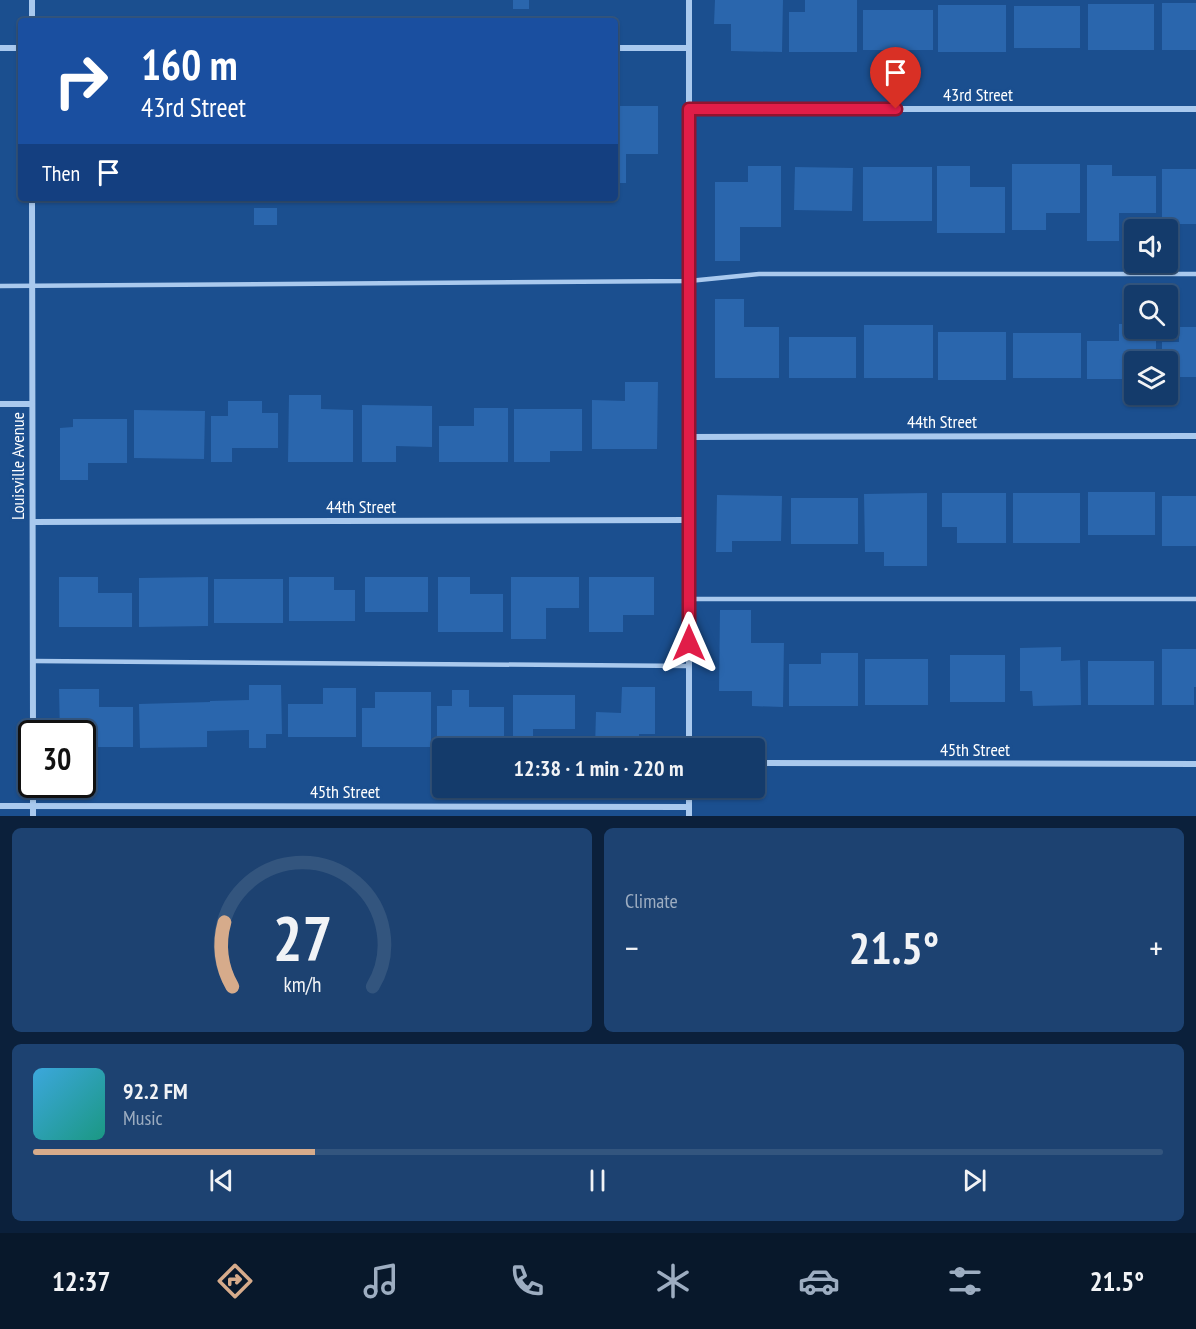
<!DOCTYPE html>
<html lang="en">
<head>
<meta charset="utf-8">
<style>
	body { margin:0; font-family:"PT Sans Narrow",sans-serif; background:#1d4271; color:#f1f3f6; height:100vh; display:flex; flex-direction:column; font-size:22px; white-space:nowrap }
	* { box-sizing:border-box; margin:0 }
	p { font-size:20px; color:#9dadc1 }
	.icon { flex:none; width:33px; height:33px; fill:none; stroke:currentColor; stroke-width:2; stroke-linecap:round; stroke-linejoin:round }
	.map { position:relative; height:816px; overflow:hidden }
	.sheet { display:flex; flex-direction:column; gap:12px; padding:12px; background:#0b203b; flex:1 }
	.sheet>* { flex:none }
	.guide { position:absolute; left:18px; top:18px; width:600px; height:183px; border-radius:6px; box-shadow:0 2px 4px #0004,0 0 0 2px #33557e; background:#1a4fa0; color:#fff; overflow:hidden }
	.fabs { position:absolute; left:1124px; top:219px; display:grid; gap:12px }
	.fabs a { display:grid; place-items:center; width:54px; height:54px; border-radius:6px; background:#143b6b; box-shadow:0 2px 4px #0004,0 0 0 2px #33557e; font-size:30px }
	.speed { position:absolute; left:18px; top:720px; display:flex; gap:12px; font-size:30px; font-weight:700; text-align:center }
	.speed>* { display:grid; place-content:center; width:78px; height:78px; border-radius:50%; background:#143b6b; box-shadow:0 2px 4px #0004,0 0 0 2px #33557e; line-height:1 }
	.speed .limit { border:3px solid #111; border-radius:9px; background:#fff; color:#111 }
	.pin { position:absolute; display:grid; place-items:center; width:51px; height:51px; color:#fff; margin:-62px -26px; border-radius:50% 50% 50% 0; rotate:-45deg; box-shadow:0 0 6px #0007 }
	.pin .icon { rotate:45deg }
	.me { position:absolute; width:66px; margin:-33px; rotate:0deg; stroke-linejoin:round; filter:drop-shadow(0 0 4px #0008) }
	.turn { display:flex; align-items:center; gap:21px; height:126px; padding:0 24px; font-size:27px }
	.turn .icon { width:78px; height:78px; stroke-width:2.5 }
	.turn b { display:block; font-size:42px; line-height:51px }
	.then { display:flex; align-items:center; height:57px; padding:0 24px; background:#0003; gap:12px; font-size:22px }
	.big { font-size:45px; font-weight:700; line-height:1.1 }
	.sheet .card { flex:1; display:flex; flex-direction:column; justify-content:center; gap:9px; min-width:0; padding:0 21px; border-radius:9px; background:#1d4271 }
	.sheet .dial { align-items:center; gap:0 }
	.dial svg { height:156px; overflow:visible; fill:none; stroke:#33557e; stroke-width:7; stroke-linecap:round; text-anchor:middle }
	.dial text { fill:#f1f3f6; stroke:none }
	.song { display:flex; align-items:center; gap:18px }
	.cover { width:72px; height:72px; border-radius:9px; background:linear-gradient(135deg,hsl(200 70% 55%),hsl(170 70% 35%)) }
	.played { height:6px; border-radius:3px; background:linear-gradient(90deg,#d6ab8b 25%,#33557e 25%) }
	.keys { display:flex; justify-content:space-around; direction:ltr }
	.heat { display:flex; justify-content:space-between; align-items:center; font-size:33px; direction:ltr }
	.sheet .tiles { flex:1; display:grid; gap:12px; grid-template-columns:1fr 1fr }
	.card:last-child { grid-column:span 2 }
	.trip { position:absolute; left:432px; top:738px; width:333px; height:60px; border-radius:6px; background:#143b6b; box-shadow:0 2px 4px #0004,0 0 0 2px #33557e; font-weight:700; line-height:60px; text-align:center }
	.menu { display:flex; height:96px; justify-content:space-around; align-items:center; background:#08182b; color:#9dadc1 }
	.menu .icon { width:42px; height:42px }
	.menu .current { color:#d6ab8b }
	.menu b { font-size:27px; color:#f1f3f6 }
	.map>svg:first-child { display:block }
	.building { fill:#2a66ad }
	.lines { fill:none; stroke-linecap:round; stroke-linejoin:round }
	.service { stroke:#a9c9ee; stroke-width:4.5 }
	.minor { stroke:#a9c9ee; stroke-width:6 }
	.route-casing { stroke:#92132f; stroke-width:15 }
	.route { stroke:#e11d48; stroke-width:10 }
	.labels { text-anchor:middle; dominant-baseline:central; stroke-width:6; stroke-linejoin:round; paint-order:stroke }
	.street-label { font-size:18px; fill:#fff; stroke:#1b4f8f }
</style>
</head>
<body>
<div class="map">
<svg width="1196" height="816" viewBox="0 0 1196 816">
	<rect width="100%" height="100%" fill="#1b4f8f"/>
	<g class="building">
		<rect x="513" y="0" width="16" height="9"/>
		<polygon points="715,0 783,0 782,52 731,51 731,24 714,24"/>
		<polygon points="805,0 857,0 857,52 789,52 789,12 805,12"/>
		<rect x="1162" y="3" width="34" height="47"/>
		<rect x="1088" y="4" width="66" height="46"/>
		<rect x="938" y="5" width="68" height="47"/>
		<rect x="1014" y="6" width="66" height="42"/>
		<rect x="863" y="10" width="70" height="40"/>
		<polygon points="615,106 658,106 658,154 626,154 626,183 615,183"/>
		<polygon points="1012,164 1080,164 1080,213 1046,213 1046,230 1012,230"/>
		<polygon points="1087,165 1112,165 1112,176 1156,176 1156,213 1119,213 1119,241 1087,241"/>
		<polygon points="748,166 781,166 781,227 740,227 740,261 715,261 715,182 748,182"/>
		<polygon points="937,166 970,166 970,187 1005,187 1005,233 937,233"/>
		<polygon points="795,167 853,168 852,211 794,210"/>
		<rect x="863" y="167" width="69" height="54"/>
		<rect x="1162" y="169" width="34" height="55"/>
		<rect x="254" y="208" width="23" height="17"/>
		<polygon points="715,299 744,299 744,327 779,327 779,378 715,378"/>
		<polygon points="1119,324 1134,324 1134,328 1156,328 1156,362 1134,362 1134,379 1087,379 1087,341 1119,341"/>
		<rect x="864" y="325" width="69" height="53"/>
		<polygon points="1179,327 1196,327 1196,377 1167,377 1167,362 1162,362 1162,342 1179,342"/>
		<rect x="938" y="332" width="68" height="48"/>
		<rect x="1013" y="333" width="68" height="45"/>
		<rect x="789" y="337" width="67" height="41"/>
		<polygon points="625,382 658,382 657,449 592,449 592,400 625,401"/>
		<polygon points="289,395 321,395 321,409 353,410 353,462 288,462"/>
		<polygon points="228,401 262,401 262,413 278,413 278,448 232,448 232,462 211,462 211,416 228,416"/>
		<polygon points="362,405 432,406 432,447 396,446 396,462 362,462"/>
		<polygon points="474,408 508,408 508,462 439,462 439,426 474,426"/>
		<polygon points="514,409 582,409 582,451 550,451 550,462 514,462"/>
		<polygon points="134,410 205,411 204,459 134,458"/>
		<polygon points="73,419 127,419 127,463 88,463 88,480 60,480 60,428 73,427"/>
		<rect x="1088" y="492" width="67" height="43"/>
		<polygon points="927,493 927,566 884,566 884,552 865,552 864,494"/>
		<polygon points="942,493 1006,493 1006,543 957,543 957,527 942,527"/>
		<rect x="1013" y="493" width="67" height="50"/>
		<polygon points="717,495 782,496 781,541 732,541 732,552 716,552"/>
		<rect x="1162" y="496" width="34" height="50"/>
		<rect x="791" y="498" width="67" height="46"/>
		<polygon points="59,577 98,577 98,593 132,593 132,627 59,627"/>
		<polygon points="208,577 208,626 139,627 139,578"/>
		<polygon points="289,577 334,577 334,590 355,590 355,621 289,621"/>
		<rect x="365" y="577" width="63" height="35"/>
		<polygon points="438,577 470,577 470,594 503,594 503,632 438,632"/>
		<polygon points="511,577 579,577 579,608 546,608 546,639 511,639"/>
		<polygon points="589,577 654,577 654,615 623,615 623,632 589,632"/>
		<rect x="214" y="579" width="69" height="44"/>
		<polygon points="720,610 751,610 751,643 784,643 783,707 752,706 752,691 719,691"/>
		<polygon points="1061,647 1061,661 1080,660 1081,705 1033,706 1032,691 1020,691 1020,648"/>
		<polygon points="1162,649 1196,649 1196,687 1194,687 1194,705 1162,705"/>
		<polygon points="821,653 858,653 858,706 789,706 789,664 821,664"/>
		<rect x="950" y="655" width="55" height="47"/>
		<rect x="865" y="659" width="63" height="46"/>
		<rect x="1088" y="661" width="66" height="44"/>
		<polygon points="249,685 281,685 282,734 266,734 266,748 249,748 249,730 207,731 207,747 140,748 139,704 210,702 210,701 249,700"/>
		<polygon points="622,687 655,687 655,734 639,734 639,748 595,748 596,712 621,713"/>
		<polygon points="323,688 356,688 356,737 288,737 288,704 323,704"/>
		<polygon points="59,689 99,689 99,707 133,707 133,747 82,747 82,734 60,734"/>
		<polygon points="452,690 469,690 469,707 504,707 504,747 437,747 437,706 452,706"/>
		<polygon points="375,692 431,692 431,747 362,747 362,708 375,708"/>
		<polygon points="513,695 575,695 575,729 533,729 533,747 513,747"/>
	</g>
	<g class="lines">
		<g class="service">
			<polyline points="0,286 689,281 759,274 1196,274"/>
			<polyline points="689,599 1196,599"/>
			<polyline points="33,661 689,666"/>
		</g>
		<g class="minor">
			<polyline points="32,0 32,21"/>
			<polyline points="689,0 689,748"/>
			<polyline points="0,48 21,48"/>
			<polyline points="615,48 689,48"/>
			<polyline points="689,109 1196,109"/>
			<polyline points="32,198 33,734"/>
			<polyline points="0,404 32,404"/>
			<polyline points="689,437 1196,436"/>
			<polyline points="33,522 689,520"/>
			<polyline points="754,763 1196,764"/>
			<polyline points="33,784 33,816"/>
			<polyline points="689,788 689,816"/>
			<polyline points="0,806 689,807"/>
		</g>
	</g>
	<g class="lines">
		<g class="route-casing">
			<polyline id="route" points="689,643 689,109 896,109"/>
		</g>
		<use href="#route" class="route"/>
	</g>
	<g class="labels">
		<g class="street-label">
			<text x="978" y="94">43rd Street</text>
			<text x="942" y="421">44th Street</text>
			<text transform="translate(17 466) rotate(-90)">Louisville Avenue</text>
			<text x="361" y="506">44th Street</text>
			<text x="975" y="749">45th Street</text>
			<text x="345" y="791">45th Street</text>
		</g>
	</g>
</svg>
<div class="fabs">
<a><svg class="icon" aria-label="sound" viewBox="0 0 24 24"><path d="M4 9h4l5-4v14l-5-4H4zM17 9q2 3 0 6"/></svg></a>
<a><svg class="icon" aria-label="search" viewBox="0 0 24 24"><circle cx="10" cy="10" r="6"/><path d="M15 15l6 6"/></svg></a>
<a><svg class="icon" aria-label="layers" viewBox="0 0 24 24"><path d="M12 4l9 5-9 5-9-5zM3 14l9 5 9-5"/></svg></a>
</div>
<div class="speed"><div class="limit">30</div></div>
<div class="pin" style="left:896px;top:109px;background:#d93025"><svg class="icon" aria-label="arrive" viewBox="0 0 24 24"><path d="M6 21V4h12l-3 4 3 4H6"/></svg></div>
<svg class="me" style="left:689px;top:643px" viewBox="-20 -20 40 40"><path d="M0-17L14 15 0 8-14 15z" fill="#e11d48" stroke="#fff" stroke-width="4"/></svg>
<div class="trip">12:38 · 1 min · 220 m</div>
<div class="guide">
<div class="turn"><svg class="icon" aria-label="right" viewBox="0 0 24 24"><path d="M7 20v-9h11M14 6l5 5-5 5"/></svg><div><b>160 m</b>43rd Street</div></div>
<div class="then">Then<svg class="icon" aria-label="arrive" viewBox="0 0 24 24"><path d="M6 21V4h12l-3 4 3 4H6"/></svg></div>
</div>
</div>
<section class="sheet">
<div class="tiles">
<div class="card dial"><svg viewBox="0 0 100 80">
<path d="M14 69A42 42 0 1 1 86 69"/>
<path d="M14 69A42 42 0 0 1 10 36" stroke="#d6ab8b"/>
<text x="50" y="56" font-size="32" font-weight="700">27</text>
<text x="50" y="72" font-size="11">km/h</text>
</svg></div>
<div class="card"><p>Climate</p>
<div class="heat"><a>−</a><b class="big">21.5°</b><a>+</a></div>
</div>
<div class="card">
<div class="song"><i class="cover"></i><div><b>92.2 FM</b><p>Music</p></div></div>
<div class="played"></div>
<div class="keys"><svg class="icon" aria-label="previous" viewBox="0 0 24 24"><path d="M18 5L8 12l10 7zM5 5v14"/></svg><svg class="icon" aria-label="pause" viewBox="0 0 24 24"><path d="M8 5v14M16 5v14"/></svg><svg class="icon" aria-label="next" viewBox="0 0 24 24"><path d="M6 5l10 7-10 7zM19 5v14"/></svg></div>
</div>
</div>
</section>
<nav class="menu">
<b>12:37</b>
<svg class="icon current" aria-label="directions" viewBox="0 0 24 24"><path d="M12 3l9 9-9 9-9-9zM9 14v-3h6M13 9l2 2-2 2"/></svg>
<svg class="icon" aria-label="music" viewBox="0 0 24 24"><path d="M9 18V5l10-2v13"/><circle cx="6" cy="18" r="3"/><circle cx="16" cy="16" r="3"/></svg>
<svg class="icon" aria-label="phone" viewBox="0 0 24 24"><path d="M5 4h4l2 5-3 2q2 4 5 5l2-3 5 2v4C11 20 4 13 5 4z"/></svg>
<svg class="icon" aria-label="climate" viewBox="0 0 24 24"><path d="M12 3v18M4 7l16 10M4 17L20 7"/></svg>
<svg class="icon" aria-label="car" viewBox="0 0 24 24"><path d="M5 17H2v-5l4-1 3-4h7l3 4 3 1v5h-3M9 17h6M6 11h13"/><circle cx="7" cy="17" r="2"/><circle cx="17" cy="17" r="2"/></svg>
<svg class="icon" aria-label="filters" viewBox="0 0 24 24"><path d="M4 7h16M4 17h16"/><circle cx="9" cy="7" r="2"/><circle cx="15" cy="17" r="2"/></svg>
<b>21.5°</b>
</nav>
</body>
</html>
